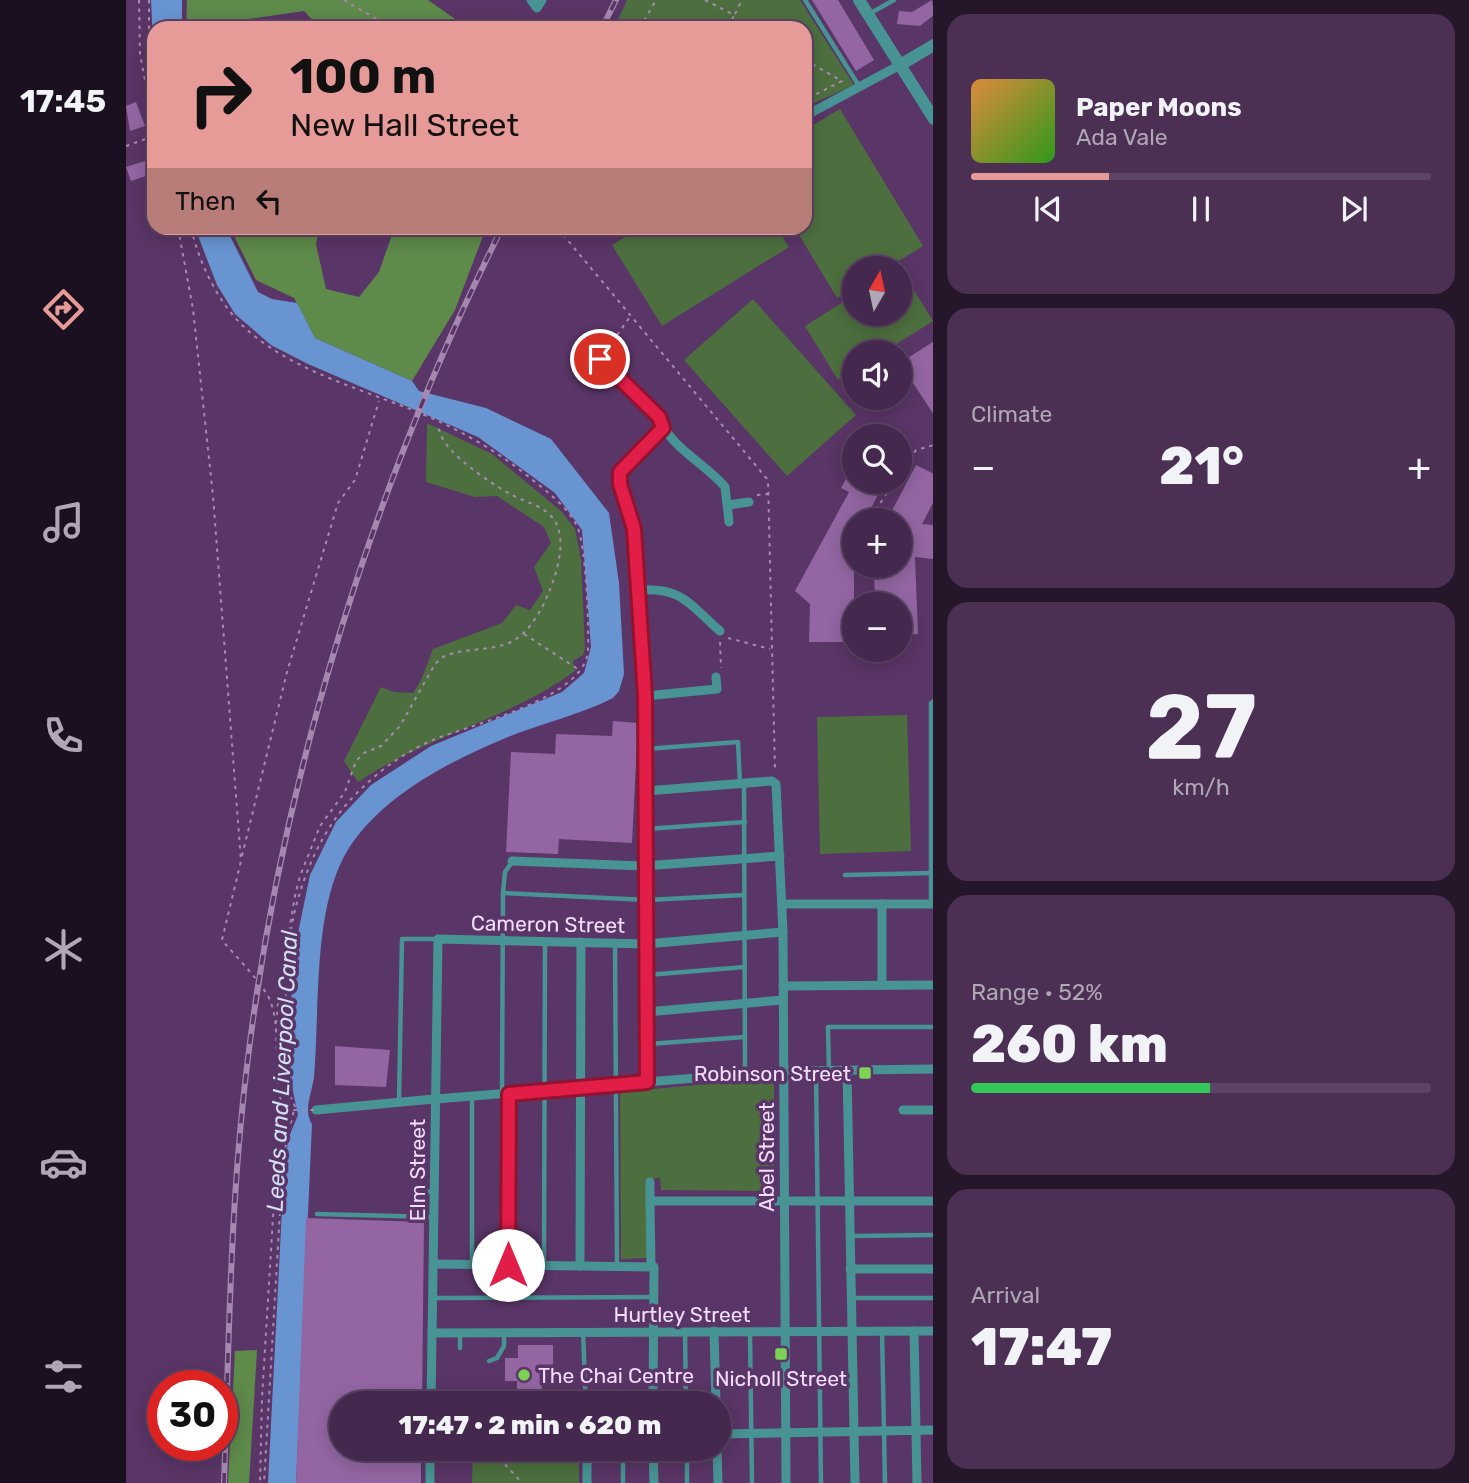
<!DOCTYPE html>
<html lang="en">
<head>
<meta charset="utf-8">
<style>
	body { margin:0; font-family:Rubik,sans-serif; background:#4b3054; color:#f1f3f6; height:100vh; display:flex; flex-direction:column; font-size:26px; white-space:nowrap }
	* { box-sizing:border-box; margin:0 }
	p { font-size:23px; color:#afa6b6 }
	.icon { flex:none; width:38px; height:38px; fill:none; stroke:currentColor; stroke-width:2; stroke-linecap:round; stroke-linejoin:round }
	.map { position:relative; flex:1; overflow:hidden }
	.panel { display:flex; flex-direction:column; gap:14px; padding:14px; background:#25162a; width:536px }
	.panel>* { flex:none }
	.hud { position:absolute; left:21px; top:21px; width:665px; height:214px; border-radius:21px; box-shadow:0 4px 18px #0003,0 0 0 2px #5c4465; background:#e69b98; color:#111; overflow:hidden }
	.needle { width:46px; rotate:9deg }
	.buttons { position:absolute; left:716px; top:256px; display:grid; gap:14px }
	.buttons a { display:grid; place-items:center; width:70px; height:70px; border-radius:50%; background:#44284d; box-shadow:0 4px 18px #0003,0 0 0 2px #5c4465; font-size:35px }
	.speed { position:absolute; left:21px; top:1370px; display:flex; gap:14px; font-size:35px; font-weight:700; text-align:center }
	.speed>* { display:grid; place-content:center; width:91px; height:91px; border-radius:50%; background:#44284d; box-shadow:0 4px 18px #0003,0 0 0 2px #5c4465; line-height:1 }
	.speed .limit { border:10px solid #d22; background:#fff; color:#111 }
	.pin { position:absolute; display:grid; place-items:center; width:60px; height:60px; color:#fff; margin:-30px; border:4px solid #fff; border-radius:50%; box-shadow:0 2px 7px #0007 }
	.me { position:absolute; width:77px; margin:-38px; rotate:0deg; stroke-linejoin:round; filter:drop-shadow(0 0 5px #0008) }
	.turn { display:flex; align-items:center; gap:24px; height:147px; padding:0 28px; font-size:32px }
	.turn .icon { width:91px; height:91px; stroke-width:2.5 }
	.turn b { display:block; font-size:49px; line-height:60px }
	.then { display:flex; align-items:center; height:66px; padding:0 28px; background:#0003; gap:14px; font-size:26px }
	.big { font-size:52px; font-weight:800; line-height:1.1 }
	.panel .widget { flex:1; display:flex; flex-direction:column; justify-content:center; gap:10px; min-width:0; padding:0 24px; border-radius:21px; background:#4b3054 }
	.panel .dial { align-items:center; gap:0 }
	.dial b { font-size:91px; line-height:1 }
	.song { display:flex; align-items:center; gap:21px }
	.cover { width:84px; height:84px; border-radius:10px; background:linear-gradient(135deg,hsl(30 70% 55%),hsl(110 70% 35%)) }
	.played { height:7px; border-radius:4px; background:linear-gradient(90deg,#e69b98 30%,#5c4465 30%) }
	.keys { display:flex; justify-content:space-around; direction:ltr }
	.heat { display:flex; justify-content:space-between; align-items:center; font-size:38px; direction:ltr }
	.charge { height:10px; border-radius:5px; background:linear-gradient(90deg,#34c759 52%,#5c4465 0) }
	.trip { position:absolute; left:203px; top:1391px; width:402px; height:70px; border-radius:35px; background:#44284d; box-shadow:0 4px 18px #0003,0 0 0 2px #5c4465; font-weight:800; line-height:70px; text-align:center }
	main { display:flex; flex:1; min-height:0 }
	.tab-bar { display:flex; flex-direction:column; width:126px; justify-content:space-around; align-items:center; background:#1b101f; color:#afa6b6 }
	.tab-bar .icon { width:49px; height:49px }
	.tab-bar .current { color:#e69b98 }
	.tab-bar b { font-size:32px; color:#f1f3f6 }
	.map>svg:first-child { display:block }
	.green { fill:#4d6f3f }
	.forest { fill:#5e8a4a }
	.water { fill:#6895d2 }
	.building { fill:#9366a3 }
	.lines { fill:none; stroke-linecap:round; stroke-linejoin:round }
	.path { stroke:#a78ab2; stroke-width:2; stroke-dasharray:3.5 5; stroke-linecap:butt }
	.service { stroke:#489394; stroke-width:4.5 }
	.minor { stroke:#489394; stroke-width:9 }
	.tertiary { stroke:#489394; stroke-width:12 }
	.rail-casing { stroke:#a588b0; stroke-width:6 }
	.rail { stroke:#5a3567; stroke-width:3.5; stroke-dasharray:10; stroke-linecap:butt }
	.path-bridge { stroke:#a78ab2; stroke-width:2; stroke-dasharray:3.5 5; stroke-linecap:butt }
	.route-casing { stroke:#92132f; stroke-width:18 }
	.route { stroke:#e11d48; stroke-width:12 }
	.poi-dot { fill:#7dd154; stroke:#5a3567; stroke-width:2.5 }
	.labels { text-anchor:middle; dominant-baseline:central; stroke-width:7; stroke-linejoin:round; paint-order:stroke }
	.street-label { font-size:21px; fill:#f2ddfb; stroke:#5a3567 }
	.poi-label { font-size:21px; fill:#f2ddfb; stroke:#5a3567; text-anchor:end }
	.water-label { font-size:23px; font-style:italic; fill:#d3e0f1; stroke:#5a3567 }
</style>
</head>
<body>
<main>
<nav class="tab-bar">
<b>17:45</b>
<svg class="icon current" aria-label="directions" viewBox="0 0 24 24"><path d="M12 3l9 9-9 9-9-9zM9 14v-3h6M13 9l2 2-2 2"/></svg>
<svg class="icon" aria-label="music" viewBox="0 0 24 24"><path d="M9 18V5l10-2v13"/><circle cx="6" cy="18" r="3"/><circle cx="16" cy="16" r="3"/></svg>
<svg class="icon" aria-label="phone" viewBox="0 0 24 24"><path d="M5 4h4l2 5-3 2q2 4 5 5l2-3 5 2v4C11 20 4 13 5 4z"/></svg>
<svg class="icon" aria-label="climate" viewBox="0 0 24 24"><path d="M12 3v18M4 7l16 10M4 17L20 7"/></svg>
<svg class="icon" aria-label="car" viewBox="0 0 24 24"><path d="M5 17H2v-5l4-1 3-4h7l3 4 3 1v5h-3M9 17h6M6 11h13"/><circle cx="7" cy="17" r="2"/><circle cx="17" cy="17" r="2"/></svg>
<svg class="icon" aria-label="filters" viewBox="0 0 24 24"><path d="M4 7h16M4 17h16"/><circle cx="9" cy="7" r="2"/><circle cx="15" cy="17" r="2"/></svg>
</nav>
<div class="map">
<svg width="808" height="1483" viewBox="0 0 808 1483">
	<rect width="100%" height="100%" fill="#5a3567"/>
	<g class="green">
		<polygon points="501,0 674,0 728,85 679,107 679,28 488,28"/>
		<polygon points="714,109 797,246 761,268 728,268 728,288 711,298 669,228 679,228 679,130"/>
		<polygon points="514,228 651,228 663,247 536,326 486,245"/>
		<polygon points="774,267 807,321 758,352 728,352 728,370 712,380 679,326 728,295 728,313 774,313"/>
		<polygon points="627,299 730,415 661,476 558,360"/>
		<path d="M301,423L366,454L436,512L449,529L455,559L459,648L457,655L447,661L449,671C384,719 300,736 232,782L218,761L255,687L268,692L287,693C298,678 300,665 307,649L376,623L390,605L404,610L417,591L408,567L425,543L418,527L371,496L349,497L300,482Z"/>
		<polygon points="781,715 785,851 694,854 691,717"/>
		<polygon points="648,1078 648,1191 535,1190 534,1178 521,1179 521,1258 495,1259 494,1092"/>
		<polygon points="347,1449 453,1452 453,1483 346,1483"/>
	</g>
	<g class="forest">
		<polygon points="61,0 302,0 342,28 254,25 252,28 194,28 178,11 108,21 108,28 60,28"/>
		<polygon points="104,228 193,228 190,244 200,289 233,297 253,272 268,229 264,228 360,228 329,310 286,381 189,338 168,298 130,280"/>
		<polygon points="131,1350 123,1483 102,1483 109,1351"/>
	</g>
	<g class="water">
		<polygon points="25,0 56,0 56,28 28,28 28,64"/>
		<path d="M69,228H100L132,292L146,299L171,303L189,338L286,381L293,391L360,408L425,439L483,513L493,583L498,674L493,691L487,698C454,715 416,723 382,737C326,760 257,795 223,848C186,906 194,1009 188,1077C186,1093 177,1110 186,1124L170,1483H142L157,1190L162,1139L172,1115L164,1077L166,962L184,875L210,822L245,785L305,746L436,692L458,673L465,647L456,530L429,493L352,437L182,364L145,345L109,314L91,285Z"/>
	</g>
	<g class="building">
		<polygon points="686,0 712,0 748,60 730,71"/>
		<polygon points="806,0 808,15 794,26 771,24 773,11 786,12"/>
		<polygon points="10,102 19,126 4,131 0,106"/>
		<polygon points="19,161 23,175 5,181 0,167"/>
		<polygon points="808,341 808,415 774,363"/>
		<polygon points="728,464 728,481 759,481 739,520 728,520 728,642 683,642 684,604 669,591 723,492 715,488"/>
		<polygon points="790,465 808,474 808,501 796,524 808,525 808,559 789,557 792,634 774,635 774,604 749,604 748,565 774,565 774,520 761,520"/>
		<polygon points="487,721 512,723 506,843 433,839 432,854 380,852 385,752 429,754 430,734 486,736"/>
		<polygon points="209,1046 264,1050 260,1087 209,1085"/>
		<polygon points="180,1218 298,1222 296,1404 215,1404 215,1449 295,1449 295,1483 170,1483"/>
		<polygon points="392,1345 427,1345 427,1368 416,1368 416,1392 440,1392 439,1404 391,1404 391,1381 379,1381 379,1358 392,1358"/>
	</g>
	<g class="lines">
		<g class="path">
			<polyline points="13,0 14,54 28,128"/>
			<polyline points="23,0 23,45 28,76"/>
			<polyline points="218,0 266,28"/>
			<polyline points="579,0 608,15 606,20 620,28"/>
			<polyline points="609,14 616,0"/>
			<polyline points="514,28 530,0"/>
			<polyline points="602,28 606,21"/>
			<polyline points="679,60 716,81 679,100"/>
			<polyline points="0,146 28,136"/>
			<path d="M52,228L67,309L87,496L115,861L96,940C111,958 130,976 142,996C159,1029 142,1078 159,1110L154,1123L151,1152L136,1398L134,1483"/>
			<path d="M65,228C73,262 91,301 117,326C161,368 228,387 284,409C327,426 367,448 403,477C420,491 440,505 451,526C460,545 463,625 462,650C460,698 346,724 307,740C281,751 255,769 235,789C180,841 157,927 160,1001C162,1034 153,1077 169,1106L160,1142L155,1194L138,1483"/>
			<polyline points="436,228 434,231 642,480 649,771"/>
			<polyline points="491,335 504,317"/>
			<polyline points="774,474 790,450 808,445"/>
			<polyline points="631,495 642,494"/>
			<polyline points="745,517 769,481"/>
			<polyline points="398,634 455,671"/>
			<polyline points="602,638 644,649"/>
			<polyline points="594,642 595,668"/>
			<polyline points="116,856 161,672 212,503 229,480 253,401"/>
			<path d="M150,1032L153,988L169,896L174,876L194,826L219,792L230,761L238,753L255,746L274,726L309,664L317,657C338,647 363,652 385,642C403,633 416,610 423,592C432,570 443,534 424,515C414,505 399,502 386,495C366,484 309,448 313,424"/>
			<polyline points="359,1449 376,1461 396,1483"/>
			<polyline points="431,1449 450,1454"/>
			<polyline points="378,1463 383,1449"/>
		</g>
		<g class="service">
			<polyline points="679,0 733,86"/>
			<polyline points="743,14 768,0"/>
			<polyline points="520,749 612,742 614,784"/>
			<polyline points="618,785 619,1073"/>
			<polyline points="520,829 619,822"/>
			<polyline points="719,875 805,873"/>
			<polyline points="377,893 521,900 618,895"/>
			<polyline points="805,903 805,703 808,701"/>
			<polyline points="489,943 491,1266"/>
			<polyline points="521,975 619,967"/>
			<polyline points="522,1044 619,1037"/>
			<polyline points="690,1071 695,1483"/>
			<polyline points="703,1071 702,1027 808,1027"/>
			<polyline points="376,1093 377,893 379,872 386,862"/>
			<polyline points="346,1097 346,1263"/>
			<polyline points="273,1101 276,939 312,939"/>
			<polyline points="289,1190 308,1192"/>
			<polyline points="191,1214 308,1217"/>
			<polyline points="724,1236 808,1235"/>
			<polyline points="418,1265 419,942"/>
			<polyline points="308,1298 527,1297"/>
			<polyline points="726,1298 808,1298"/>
			<polyline points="559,1331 560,1404"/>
			<polyline points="756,1331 759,1483"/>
			<polyline points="457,1333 460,1404"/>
			<polyline points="624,1333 626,1483"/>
			<polyline points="334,1348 334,1333"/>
			<polyline points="363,1361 371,1358 378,1346 378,1333"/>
			<polyline points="561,1449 561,1483"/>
			<polyline points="497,1483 497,1449"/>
		</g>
		<g class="minor">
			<polyline points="405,0 411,8 416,0"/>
			<polyline points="679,116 774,65"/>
			<path d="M474,359L533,417C544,448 579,463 599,487L603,522"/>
			<polyline points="460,373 484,342"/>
			<polyline points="602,505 623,502"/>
			<path d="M513,590C556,587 563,604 594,631"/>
			<polyline points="519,696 591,689 590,677"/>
			<polyline points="520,791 646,781 650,784 657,932 660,1483"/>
			<polyline points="386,861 517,866 654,856"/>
			<polyline points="656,904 808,904"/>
			<polyline points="756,985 756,904"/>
			<polyline points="657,986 808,985"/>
			<polyline points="520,1012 657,1000"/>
			<polyline points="721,1070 729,1483"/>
			<polyline points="521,1082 519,696 508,529 494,484 494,472 537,427"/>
			<polyline points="310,1099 658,1071 808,1069"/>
			<polyline points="190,1110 308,1099"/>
			<polyline points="777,1110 808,1110"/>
			<polyline points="524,1182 524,1201"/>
			<polyline points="308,1264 528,1267 527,1404"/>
			<polyline points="382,1265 382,1094"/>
			<polyline points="454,1266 455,942"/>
			<polyline points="525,1267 524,1201 808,1201"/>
			<polyline points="724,1269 808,1269"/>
			<polyline points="588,1331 590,1404"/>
			<polyline points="788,1331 791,1483"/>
			<polyline points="306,1333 808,1331"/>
			<polyline points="305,1404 312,939 520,944 657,932"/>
			<polyline points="593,1434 808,1430"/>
			<polyline points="461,1449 461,1483"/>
			<polyline points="527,1449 528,1483"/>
			<polyline points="591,1449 592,1483"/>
			<polyline points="304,1483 304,1449"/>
		</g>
		<g class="tertiary">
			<polyline points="733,0 808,119"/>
			<polyline points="774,65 808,45"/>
		</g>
		<g class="rail-casing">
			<g id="rail">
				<polyline points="476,28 490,0"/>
				<path d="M98,1483C103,1344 104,1204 121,1066C155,780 247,485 376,228"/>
			</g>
		</g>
		<use href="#rail" class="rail"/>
		<polyline class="path-bridge" points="159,1110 190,1110"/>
	</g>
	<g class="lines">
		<g class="route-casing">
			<polyline id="route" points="382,1265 383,1094 521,1082 519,696 508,529 494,484 494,472 537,428 533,417 474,359"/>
		</g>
		<use href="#route" class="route"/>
	</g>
	<g class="poi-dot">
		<rect x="732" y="1066" width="14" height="14" rx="3.5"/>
		<rect x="648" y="1347" width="14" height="14" rx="3.5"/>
		<circle cx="398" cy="1375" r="7"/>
	</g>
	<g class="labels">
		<g class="street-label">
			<text transform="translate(422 924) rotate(1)">Cameron Street</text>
			<text transform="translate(640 1157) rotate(-90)">Abel Street</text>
			<text transform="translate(291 1170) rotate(-90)">Elm Street</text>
			<text x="556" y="1314">Hurtley Street</text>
		</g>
		<g class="poi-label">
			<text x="725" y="1073">Robinson Street</text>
			<text x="412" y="1375" text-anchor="start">The Chai Centre</text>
			<text x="655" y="1378" text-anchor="middle">Nicholl Street</text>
		</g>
		<g class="water-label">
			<text transform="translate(156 1071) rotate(-87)">Leeds and Liverpool Canal</text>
		</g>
	</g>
</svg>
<div class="buttons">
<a><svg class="needle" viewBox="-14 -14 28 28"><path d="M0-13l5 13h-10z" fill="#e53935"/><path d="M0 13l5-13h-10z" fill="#afa6b6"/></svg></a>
<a><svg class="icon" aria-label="sound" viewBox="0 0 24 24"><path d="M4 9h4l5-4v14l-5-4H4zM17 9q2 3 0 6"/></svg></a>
<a><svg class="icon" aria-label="search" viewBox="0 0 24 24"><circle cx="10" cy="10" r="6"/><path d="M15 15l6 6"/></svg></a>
<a>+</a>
<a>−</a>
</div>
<div class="speed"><div class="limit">30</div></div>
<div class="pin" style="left:474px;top:359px;background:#d93025"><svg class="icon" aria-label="arrive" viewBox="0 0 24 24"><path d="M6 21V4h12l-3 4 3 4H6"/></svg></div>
<svg class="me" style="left:382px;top:1265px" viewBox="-20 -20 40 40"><circle r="19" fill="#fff"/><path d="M0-13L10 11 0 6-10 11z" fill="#e11d48"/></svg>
<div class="trip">17:47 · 2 min · 620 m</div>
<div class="hud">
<div class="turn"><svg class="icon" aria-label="right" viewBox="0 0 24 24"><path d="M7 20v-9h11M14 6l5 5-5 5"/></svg><div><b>100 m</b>New Hall Street</div></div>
<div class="then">Then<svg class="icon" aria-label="left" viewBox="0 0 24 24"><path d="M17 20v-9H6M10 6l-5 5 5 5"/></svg></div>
</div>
</div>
<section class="panel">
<div class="widget">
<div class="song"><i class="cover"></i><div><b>Paper Moons</b><p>Ada Vale</p></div></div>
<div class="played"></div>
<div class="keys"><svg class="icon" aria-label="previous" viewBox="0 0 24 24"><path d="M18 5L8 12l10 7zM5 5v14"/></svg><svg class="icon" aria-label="pause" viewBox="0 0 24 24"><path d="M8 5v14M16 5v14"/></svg><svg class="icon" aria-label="next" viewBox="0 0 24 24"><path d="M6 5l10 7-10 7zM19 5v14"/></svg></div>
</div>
<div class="widget"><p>Climate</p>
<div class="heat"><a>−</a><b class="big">21°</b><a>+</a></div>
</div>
<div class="widget dial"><b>27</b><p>km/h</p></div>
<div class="widget"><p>Range · 52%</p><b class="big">260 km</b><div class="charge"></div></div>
<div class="widget"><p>Arrival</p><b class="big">17:47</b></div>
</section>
</main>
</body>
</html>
